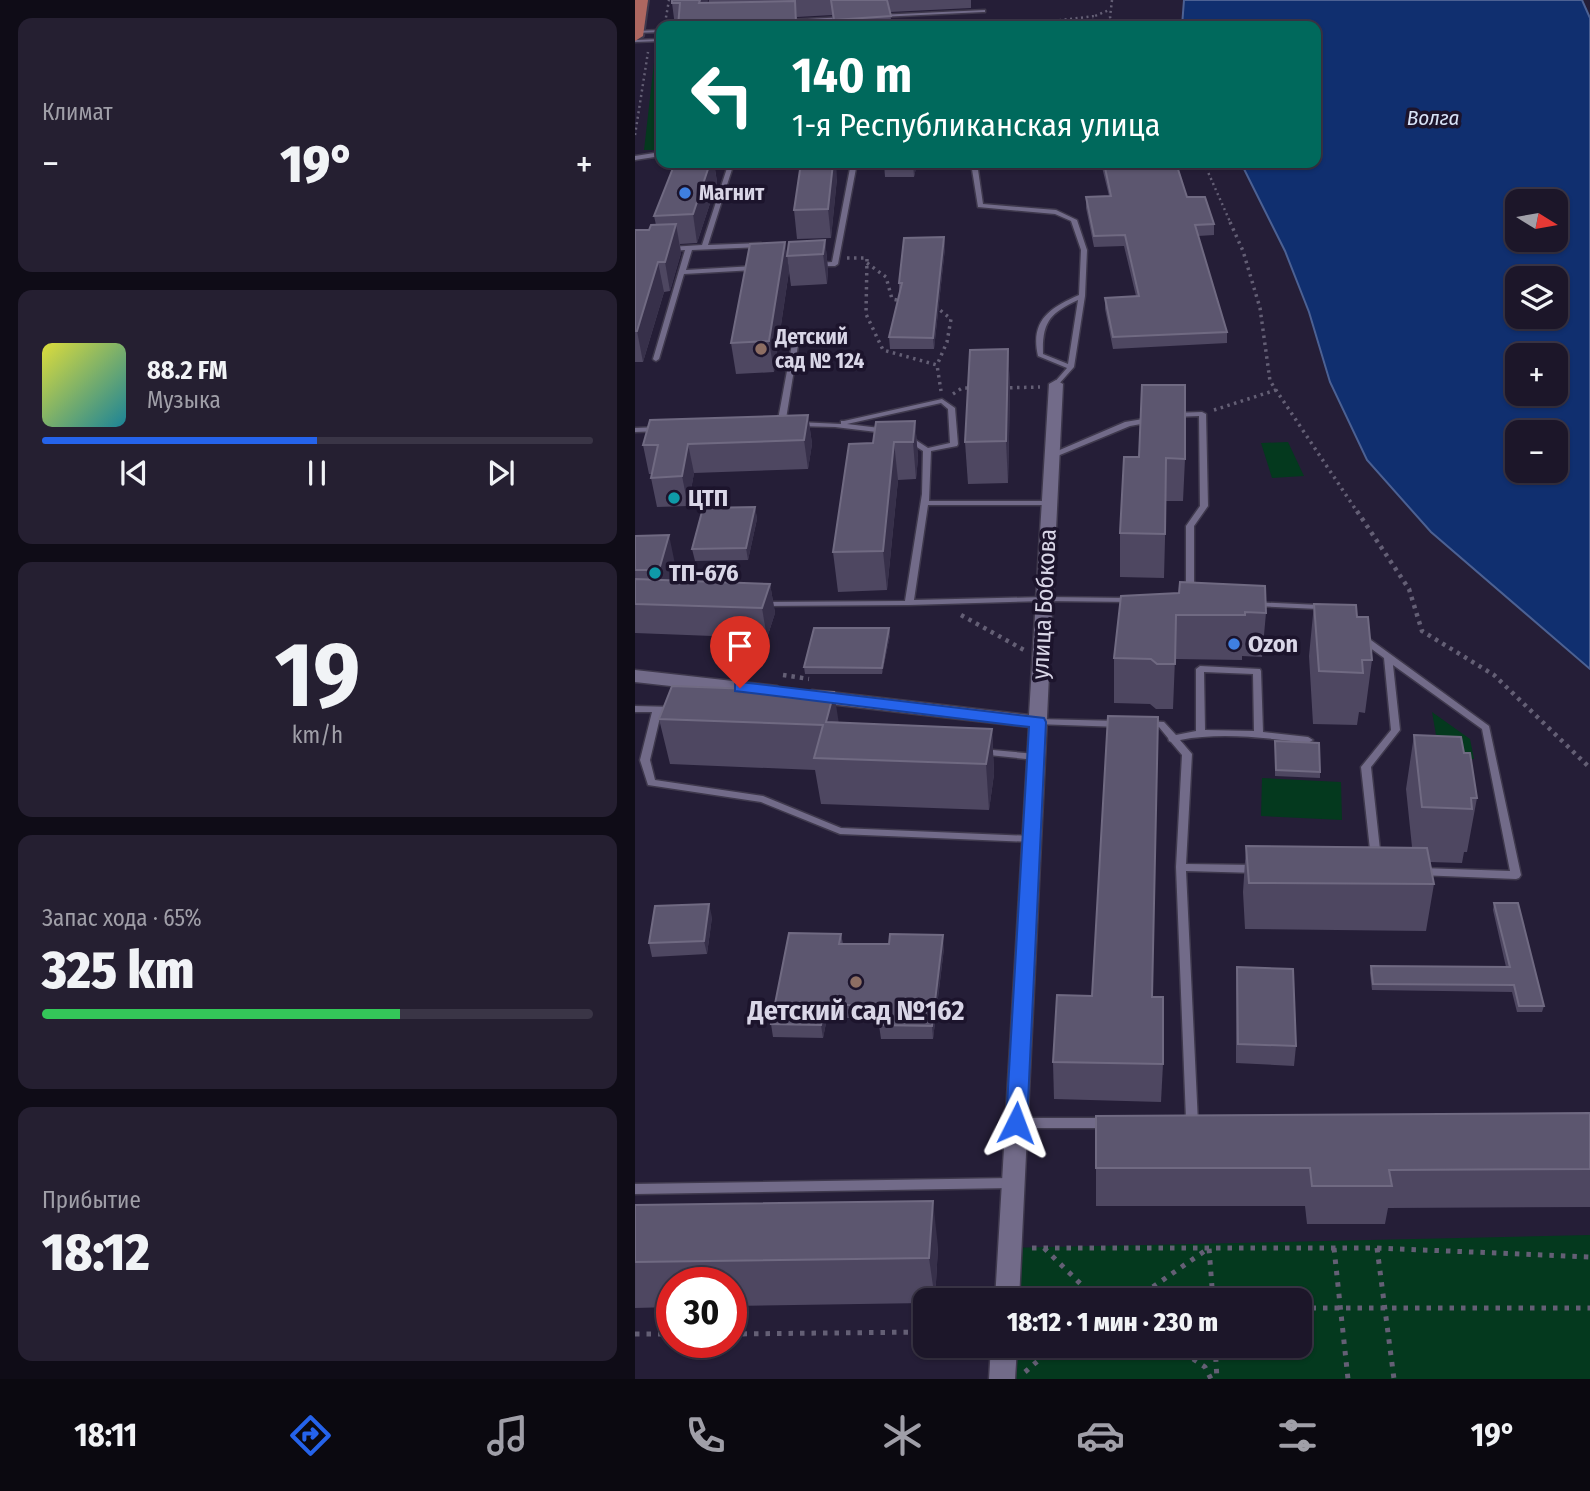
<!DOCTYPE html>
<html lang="ru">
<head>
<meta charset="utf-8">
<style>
	body { margin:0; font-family:"Fira Sans Condensed",sans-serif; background:#251f31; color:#f1f3f6; height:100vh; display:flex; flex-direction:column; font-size:26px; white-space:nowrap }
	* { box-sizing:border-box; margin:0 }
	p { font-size:23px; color:#a09fa8 }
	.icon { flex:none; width:38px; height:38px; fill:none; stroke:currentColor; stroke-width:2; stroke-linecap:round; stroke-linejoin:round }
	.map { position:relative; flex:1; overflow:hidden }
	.drawer { display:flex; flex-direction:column; gap:18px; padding:18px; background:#0f0c17; width:635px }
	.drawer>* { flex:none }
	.top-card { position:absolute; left:21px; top:21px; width:665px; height:147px; border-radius:14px; box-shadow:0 2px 5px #0004,0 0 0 2px #3a3546; background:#00695c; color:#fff; overflow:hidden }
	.needle { width:46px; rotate:101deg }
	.controls { position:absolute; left:870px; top:189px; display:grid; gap:14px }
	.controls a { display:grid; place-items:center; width:63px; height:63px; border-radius:14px; background:#1c1629; box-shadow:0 2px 5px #0004,0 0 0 2px #3a3546; font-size:35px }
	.speed { position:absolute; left:21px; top:1267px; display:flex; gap:14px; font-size:35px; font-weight:700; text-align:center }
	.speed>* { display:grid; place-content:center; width:91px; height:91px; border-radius:50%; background:#1c1629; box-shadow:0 2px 5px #0004,0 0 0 2px #3a3546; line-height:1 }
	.speed .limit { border:10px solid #d22; background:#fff; color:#111 }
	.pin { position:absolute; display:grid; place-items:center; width:60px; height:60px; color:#fff; margin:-72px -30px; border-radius:50% 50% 50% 0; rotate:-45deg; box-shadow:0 0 7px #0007 }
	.pin .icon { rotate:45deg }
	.me { position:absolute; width:77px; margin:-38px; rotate:3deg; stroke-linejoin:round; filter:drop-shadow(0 0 5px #0008) }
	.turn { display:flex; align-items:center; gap:24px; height:147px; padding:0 21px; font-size:32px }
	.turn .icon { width:91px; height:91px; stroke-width:2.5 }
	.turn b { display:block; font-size:49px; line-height:60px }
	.big { font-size:52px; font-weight:800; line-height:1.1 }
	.drawer .tile { flex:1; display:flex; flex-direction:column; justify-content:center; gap:10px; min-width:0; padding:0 24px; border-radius:14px; background:#251f31 }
	.drawer .dial { align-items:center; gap:0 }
	.dial b { font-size:91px; line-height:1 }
	.song { display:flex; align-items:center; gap:21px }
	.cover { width:84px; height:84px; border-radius:10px; background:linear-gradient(135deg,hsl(60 70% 55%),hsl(190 70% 35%)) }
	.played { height:7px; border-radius:4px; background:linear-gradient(90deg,#2563eb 50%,#3a3546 50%) }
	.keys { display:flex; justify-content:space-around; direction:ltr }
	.heat { display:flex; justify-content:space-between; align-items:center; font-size:38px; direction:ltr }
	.charge { height:10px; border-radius:5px; background:linear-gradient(90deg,#34c759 65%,#3a3546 0) }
	.trip { position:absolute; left:278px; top:1288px; width:399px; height:70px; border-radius:14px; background:#1c1629; box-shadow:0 2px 5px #0004,0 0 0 2px #3a3546; font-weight:800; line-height:70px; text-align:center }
	.tab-bar { display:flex; height:112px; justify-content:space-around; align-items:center; background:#0b0910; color:#a09fa8 }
	.tab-bar .icon { width:49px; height:49px }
	.tab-bar .selected { color:#2563eb }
	.tab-bar b { font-size:32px; color:#f1f3f6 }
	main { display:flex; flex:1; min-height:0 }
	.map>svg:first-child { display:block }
	.green { fill:#04391e }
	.water { fill:#102f6f; stroke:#4c6193; stroke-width:2; fill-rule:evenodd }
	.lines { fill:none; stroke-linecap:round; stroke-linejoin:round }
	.lane-casing { stroke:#3f394d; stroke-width:3 }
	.street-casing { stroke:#3f394d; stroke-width:3 }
	.primary-casing { stroke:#3f394d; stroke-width:4 }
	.path-far3 { stroke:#645f75; stroke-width:2.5; stroke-dasharray:2 3.5; stroke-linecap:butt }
	.path-far2 { stroke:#645f75; stroke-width:3.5; stroke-dasharray:2.5 4.5; stroke-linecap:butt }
	.path-far1 { stroke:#645f75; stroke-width:4.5; stroke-dasharray:3.5 5; stroke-linecap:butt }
	.path { stroke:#645f75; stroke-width:5; stroke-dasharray:4.5 7; stroke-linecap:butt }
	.lane { fill:#726b89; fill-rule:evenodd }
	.street { fill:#726b89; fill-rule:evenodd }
	.primary { fill:#ad6760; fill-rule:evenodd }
	.wall { fill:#4e4761 }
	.shaded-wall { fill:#37304a }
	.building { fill:#5c566f; stroke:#706a82; stroke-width:2 }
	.route { fill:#2563eb; stroke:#184099; stroke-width:2 }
	.shop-dot { fill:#3f7fe0; stroke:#1c142c; stroke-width:2.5 }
	.education-dot { fill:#8d6e63; stroke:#1c142c; stroke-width:2.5 }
	.culture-dot { fill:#0f9aa8; stroke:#1c142c; stroke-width:2.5 }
	.labels { text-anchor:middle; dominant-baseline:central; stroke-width:7; stroke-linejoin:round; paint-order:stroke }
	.far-water-label { font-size:21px; font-style:italic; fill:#d8e3f7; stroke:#1c142c }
	.far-poi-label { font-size:21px; font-weight:bold; fill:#d9d6e7; stroke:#1c142c; text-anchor:start }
	.poi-label { font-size:24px; font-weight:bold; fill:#d9d6e7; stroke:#1c142c; text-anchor:start }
	.street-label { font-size:24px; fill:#d9d6e7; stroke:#1c142c }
	.near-poi-label { font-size:28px; font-weight:bold; fill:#d9d6e7; stroke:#1c142c }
</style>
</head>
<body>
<main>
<section class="drawer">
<div class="tile"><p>Климат</p>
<div class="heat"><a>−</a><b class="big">19°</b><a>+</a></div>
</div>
<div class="tile">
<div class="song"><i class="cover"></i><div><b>88.2 FM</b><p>Музыка</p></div></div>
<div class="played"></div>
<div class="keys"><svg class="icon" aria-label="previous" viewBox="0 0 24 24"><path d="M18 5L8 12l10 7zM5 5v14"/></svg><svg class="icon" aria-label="pause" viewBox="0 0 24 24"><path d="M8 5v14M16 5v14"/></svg><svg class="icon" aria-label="next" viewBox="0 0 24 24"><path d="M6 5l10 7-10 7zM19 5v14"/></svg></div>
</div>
<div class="tile dial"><b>19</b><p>km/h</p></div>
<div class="tile"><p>Запас хода · 65%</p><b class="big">325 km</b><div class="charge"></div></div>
<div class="tile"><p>Прибытие</p><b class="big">18:12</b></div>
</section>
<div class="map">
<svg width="955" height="1379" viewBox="0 0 955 1379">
	<rect width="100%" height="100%" fill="#251e37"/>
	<g class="green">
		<polygon points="26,62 26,150 9,150 19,63"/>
		<polygon points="653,442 669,476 637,478 626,443"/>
		<polygon points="797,712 835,739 839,759 805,758"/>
		<polygon points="627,778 706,782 707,820 626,816"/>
		<polygon points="955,1235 955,1379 368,1379 369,1346 665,1346 665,1300 372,1300 375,1248"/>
	</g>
	<path class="water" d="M549,0H947L955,18V669L796,532L732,460L695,382L674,312L650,251L606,163H681V26H547ZM882,201H920V240H882ZM882,278H920V317H882ZM882,355H920V394H882ZM882,432H920V471H882Z"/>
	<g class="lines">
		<g class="lane-casing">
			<g id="lane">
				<polygon points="350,10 350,12 348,12 244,17 242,16 244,15"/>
				<polygon points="211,17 211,19 209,19 153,22 151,21 153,20"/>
				<polygon points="26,30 26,32 0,33 1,31"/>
				<polygon points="26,39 26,41 0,42 0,40"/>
				<polygon points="26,152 26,156 0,160 0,156"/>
				<polygon points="99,163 110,163 98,166 73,245 126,243 129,245 126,247 57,250 51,270 119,266 122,268 119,270 49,274 24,359 21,361 19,360 18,359 50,250 35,251 32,249 35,247 67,245 93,165"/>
				<polygon points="216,163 222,163 203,264 200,266 180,266 180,264 182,263 197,262"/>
				<path d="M336,163H342L348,204L421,210L442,220L452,250L450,296L439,367L423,385H419L418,384L432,368L403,356C395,321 414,308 444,295L446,250L436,221L420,214L343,207ZM443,300L433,364L408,354C407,322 415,313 443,300Z"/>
				<polygon points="162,331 165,333 150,425 146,427 142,425 159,333"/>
				<polygon points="307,399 320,408 323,444 322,446 296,451 294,501 415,501 419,503 415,505 293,505 279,600 410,597 496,598 499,598 500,600 499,602 410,601 274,605 126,606 125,604 126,602 129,602 270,601 287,494 288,451 269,439 273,437 276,437 293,448 315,443 313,409 306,403 212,424 253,429 254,431 250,433 200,427 163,426 159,424 163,422 206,424 206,421 209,421"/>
				<polygon points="567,412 571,414 573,506 559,526 559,594 555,596 551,594 551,526 565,506 564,416 538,417 534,415 538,413"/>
				<polygon points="514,418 518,420 517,422 495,426 420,457 417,457 413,455 490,422"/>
				<polygon points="23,427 27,429 26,431 0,432 0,428"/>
				<polygon points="617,602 685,605 693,610 689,613 683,609 620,606 617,606 616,604"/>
				<polygon points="726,634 729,635 854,726 886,875 884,878 881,879 784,875 782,872 784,869 787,868 875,871 847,729 758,665 765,730 736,767 746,859 744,861 738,861 736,859 726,767 756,730 749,658 723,639 722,637"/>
				<path d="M565,666L625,669L626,671L628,732L673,737L678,740L673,743C631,738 587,732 545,740L557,754L551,864L622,865L625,866L627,869L625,872L622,873L551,871L563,1123L561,1126L557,1128L548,1126L546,1123L548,1120L551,1119L541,867L547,755L536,742L534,741L533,738L524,727H513L509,724L513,721L529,722L541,735L561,731V669ZM569,672L618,674L619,731L570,730Z"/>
				<polygon points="0,706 40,707 44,710 40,713 26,713 15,760 20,780 128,796 206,828 397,836 400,837 402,839 400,841 397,842 205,834 126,802 13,785 5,760 17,712 0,712"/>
				<polygon points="403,719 485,721 489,724 485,727 400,724 399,722 400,720"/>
				<polygon points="347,749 401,754 406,757 401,760 344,754 342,752 344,750"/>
				<polygon points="381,1118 471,1118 475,1120 477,1123 475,1126 471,1128 381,1128 377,1126 375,1123 377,1120"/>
				<polygon points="376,1178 380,1179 382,1183 380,1187 376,1188 0,1194 0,1184"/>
			</g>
		</g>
		<g class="street-casing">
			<g id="street">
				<polygon points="421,380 428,384 384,1300 360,1300 394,727 177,702 168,696 177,690 394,715 414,384"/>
				<polygon points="0,670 142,686 151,692 142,698 0,682"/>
				<polygon points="356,1346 382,1346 380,1379 354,1379"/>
			</g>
		</g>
		<g class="primary-casing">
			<polygon id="primary" points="0,0 13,0 8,36 0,41"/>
		</g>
		<g class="path-far3">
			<polyline points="477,0 475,17 482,26"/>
			<polyline points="30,23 34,0"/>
			<polyline points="349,25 379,24"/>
			<polyline points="375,26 460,16"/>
			<polyline points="456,26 460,16 474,10"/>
			<polyline points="0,135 13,52"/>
			<polyline points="569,163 596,224"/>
		</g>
		<g class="path-far2">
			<polyline points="595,222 608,251 625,308 635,381 723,513"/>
			<polyline points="212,258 232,258 231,314 248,350 302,365 306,391"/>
			<polyline points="232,263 251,277 257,299 267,301"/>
			<polyline points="300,306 316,319 312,342 302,365"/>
			<polyline points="368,388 405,387"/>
			<polyline points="318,394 327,388 339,388"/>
			<polyline points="579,410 641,390"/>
		</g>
		<g class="path-far1">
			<polyline points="722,511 774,589 787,631 859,675 955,768"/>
			<polyline points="326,615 389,650"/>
			<polyline points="148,675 174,679"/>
		</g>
		<g class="path">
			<polyline points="397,1248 742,1248 955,1257"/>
			<polyline points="409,1248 460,1298"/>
			<polyline points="699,1248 713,1379"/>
			<polyline points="742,1248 759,1379"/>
			<path d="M459,1299C472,1285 487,1285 499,1300"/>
			<polyline points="499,1300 574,1248 578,1300"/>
			<polyline points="665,1308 955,1308"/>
			<polyline points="0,1334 37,1334"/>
			<polyline points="96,1334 290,1332"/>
			<polyline points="539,1346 570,1367 576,1379"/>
			<polyline points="580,1346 582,1379"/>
			<polyline points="390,1372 420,1346"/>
		</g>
		<use href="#lane" class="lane"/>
		<use href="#street" class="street"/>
		<use href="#primary" class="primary"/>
	</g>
	<g class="wall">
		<polygon points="74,0 336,0 336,8 255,12 257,26 199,26 197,15 162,17 163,26 40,26 37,3 74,3"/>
		<polygon points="40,163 79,163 82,182 62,243 45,244 46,253 35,291 29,292 8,362 0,362 0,230 14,230 21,225 19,216"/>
		<polygon points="249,163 282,163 279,177 250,177"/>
		<polygon points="347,163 429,163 347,167"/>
		<polygon points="466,163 541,163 552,197 579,224 579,235 563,236 592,332 592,343 478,349 470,309 470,298 501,296 489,246 459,247 451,208 451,197 474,196"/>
		<polygon points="202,178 196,238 162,239 159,210"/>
		<polygon points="309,237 310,248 299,349 255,349 254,337 264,294 264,283"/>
		<polygon points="190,240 193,269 192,284 156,286 152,256"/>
		<polygon points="150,242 154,271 139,372 101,374 96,343"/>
		<polygon points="373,349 375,390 373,483 333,484 330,442"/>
		<polygon points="173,415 177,444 173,469 59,473 53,506 22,507 16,478 17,474 14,474 8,445"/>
		<polygon points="280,421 283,458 281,479 263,480 252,590 203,592 198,552 238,443"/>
		<polygon points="489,457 550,459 548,501 531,501 529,578 485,577 485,533"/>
		<polygon points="120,507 122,519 113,560 60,561 57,549"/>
		<polygon points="0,536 40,564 36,580 135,584 140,613 132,638 0,633"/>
		<polygon points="486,596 631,613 627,657 607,656 607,660 540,659 538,709 521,709 515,704 479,703 479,658"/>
		<polygon points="679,604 722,617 737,660 730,713 724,712 722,725 678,724 674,656"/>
		<polygon points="254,628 255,635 247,674 170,674 169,667"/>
		<polygon points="24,719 204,723 357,729 359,774 354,810 186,804 180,770 35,764"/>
		<polygon points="779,735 829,753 842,798 832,852 829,852 827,863 795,862 799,884 791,931 610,929 608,892 611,846 777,847 771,789"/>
		<polygon points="640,741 685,772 685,778 640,776"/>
		<polygon points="859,903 909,1006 907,1012 882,1012 877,992 737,990 735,973 736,966 871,967 858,910"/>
		<polygon points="77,917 72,954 17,957 14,943"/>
		<polygon points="206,934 208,944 309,948 298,1039 246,1039 244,1025 245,1018 192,1018 188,1038 138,1037 136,1024"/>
		<polygon points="602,967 661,1046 659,1066 601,1063 601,986"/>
		<polygon points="457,996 517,997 528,1064 526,1102 419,1099 418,1062"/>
		<polygon points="955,1113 955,1207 753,1208 750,1224 672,1224 670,1206 461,1206 461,1168"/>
		<polygon points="0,1205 303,1247 300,1300 290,1300 290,1303 96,1306 96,1283 37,1283 37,1307 0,1308"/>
	</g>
	<g class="shaded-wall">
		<polygon points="65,0 73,0 68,26 64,3"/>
		<polygon points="75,163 79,163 82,182 62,243 58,214"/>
		<polygon points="198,163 201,163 202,178 196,238 193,209"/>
		<polygon points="278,163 282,163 279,177 278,164"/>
		<polygon points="41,224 46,253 35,291 30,262"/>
		<polygon points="309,237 310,248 299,349 298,338"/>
		<polygon points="190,240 193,269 192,284 188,254"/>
		<polygon points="150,242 154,271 139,372 134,341"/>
		<polygon points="23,262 29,292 8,362 2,331"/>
		<polygon points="373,349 375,390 373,483 371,441"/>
		<polygon points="173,415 177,444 173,469 169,440"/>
		<polygon points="280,421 283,458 281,479 278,442"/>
		<polygon points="259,442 263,480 252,590 248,551"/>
		<polygon points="53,444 59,473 53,506 47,476"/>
		<polygon points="120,507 122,519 113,560 111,548"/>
		<polygon points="34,535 40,564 30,599 24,570"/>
		<polygon points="135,584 140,613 132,638 127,608"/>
		<polygon points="254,628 255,635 247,674 247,668"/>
		<polygon points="199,692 206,737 191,722"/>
		<polygon points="357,729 359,774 354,810 351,764"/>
		<polygon points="74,904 77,917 72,954 69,941"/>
		<polygon points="308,935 309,948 298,1039 297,1026"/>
		<polygon points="190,1005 192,1018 188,1038 186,1025"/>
		<polygon points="298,1201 303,1247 300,1300 294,1258"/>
	</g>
	<g class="building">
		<polygon points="37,0 65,0 64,3 160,1 161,24 117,26 43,26 45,3 37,3"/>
		<polygon points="196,0 252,0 256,16 199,20"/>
		<polygon points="40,163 75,163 58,214 19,216"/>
		<polygon points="166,163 198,163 193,209 159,210"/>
		<polygon points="249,163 278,163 278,164"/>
		<polygon points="469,163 541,163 552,197 570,197 579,224 560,225 592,332 478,337 470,298 504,296 490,235 459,236 451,197 476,196"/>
		<polygon points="41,224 30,262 23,262 2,331 0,331 0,230 14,230 16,225"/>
		<polygon points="309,237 298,338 254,337 267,283 264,283 269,238"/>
		<polygon points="190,240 188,254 152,256 154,242"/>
		<polygon points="150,242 134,341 96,343 115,244"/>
		<polygon points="373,349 371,441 330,442 335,350"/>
		<polygon points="507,385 550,385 550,459 531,458 530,534 485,533 489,457 504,457"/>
		<polygon points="173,415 169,440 53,444 47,476 16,478 23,445 8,445 15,420"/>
		<polygon points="280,421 278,442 259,442 248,551 198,552 214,444 238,443 241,422"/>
		<polygon points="120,507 111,548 57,549 68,508"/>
		<polygon points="34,535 24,570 0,570 0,536"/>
		<polygon points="0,579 135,584 127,608 0,604"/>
		<polygon points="545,582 630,586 631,613 610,612 610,615 541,615 540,664 522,664 516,659 479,658 486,596 544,593"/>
		<polygon points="679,604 721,605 722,617 733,617 737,660 727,660 728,673 684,671"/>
		<polygon points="179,628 254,628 247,668 169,667"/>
		<polygon points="37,686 199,692 191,722 357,729 351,764 179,758 188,725 24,719"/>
		<polygon points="473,716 523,717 517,997 528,997 528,1064 418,1062 422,995 457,996"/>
		<polygon points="779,735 826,737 829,753 835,753 842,798 836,798 837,809 787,807"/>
		<polygon points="640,741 684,743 685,772 641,770"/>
		<polygon points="611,846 792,848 799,884 614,883"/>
		<polygon points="859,903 883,903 909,1006 884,1006 879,985 738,984 736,966 875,967"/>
		<polygon points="74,904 69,941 14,943 20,906"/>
		<polygon points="154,933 206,934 204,944 254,944 255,934 308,935 297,1026 244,1025 247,1005 190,1005 186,1025 136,1024"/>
		<polygon points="602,967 658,969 661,1046 603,1044"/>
		<polygon points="955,1113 955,1169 754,1170 757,1186 677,1186 675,1168 461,1168 461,1116"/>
		<polygon points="298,1201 294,1258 0,1262 0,1205"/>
	</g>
	<polygon class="route" points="105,682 409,718 411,722 392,1123 389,1129 381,1131 374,1129 371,1123 394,727 100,691 100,684"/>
	<g class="shop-dot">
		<circle cx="50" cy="193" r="7"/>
		<circle cx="599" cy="644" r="7"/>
	</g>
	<g class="education-dot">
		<circle cx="126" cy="349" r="7"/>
		<circle cx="221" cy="982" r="7"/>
	</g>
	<g class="culture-dot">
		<circle cx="39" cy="498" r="7"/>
		<circle cx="20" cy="573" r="7"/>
	</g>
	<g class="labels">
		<g class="far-water-label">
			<text x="798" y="118">Волга</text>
		</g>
		<g class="far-poi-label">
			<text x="64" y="193">Магнит</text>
			<text x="140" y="337">Детский<tspan x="140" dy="24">сад № 124</tspan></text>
		</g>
		<g class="poi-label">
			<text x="53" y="498">ЦТП</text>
			<text x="34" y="573">ТП-676</text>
			<text x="613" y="644">Ozon</text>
		</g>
		<g class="street-label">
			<text transform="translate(409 604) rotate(-87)">улица Бобкова</text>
		</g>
		<g class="near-poi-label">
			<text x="221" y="1010">Детский сад №162</text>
		</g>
	</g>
</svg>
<div class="controls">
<a><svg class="needle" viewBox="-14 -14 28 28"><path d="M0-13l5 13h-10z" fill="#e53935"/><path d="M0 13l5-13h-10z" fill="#a09fa8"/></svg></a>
<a><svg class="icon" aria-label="layers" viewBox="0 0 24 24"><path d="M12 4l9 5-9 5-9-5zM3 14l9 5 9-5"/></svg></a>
<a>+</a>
<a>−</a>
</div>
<div class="speed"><div class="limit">30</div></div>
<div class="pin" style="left:105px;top:688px;background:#d93025"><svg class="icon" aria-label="arrive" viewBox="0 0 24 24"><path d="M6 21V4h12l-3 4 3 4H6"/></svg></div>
<svg class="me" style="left:381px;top:1123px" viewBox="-20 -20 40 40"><path d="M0-17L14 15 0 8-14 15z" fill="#2563eb" stroke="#fff" stroke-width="4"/></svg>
<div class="trip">18:12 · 1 мин · 230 m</div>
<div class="top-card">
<div class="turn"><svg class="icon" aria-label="left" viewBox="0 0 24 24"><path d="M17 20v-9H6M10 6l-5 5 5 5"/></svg><div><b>140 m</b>1-я Республиканская улица</div></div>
</div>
</div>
</main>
<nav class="tab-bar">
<b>18:11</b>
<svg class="icon selected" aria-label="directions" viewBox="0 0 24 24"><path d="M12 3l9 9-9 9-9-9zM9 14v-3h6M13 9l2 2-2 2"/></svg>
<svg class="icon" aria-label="music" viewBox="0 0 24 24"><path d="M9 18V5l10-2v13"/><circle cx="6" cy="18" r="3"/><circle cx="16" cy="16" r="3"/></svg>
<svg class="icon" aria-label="phone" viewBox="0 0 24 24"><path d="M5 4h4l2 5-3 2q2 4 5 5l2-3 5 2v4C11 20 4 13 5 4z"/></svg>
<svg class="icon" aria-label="climate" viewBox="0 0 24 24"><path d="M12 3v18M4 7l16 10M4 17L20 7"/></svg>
<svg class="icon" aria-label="car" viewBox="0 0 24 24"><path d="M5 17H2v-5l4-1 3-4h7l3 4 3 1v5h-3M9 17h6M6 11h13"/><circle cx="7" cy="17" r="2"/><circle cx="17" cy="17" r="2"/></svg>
<svg class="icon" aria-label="filters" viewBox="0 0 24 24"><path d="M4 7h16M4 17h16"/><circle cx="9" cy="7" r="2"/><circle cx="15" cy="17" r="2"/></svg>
<b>19°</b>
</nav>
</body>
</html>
